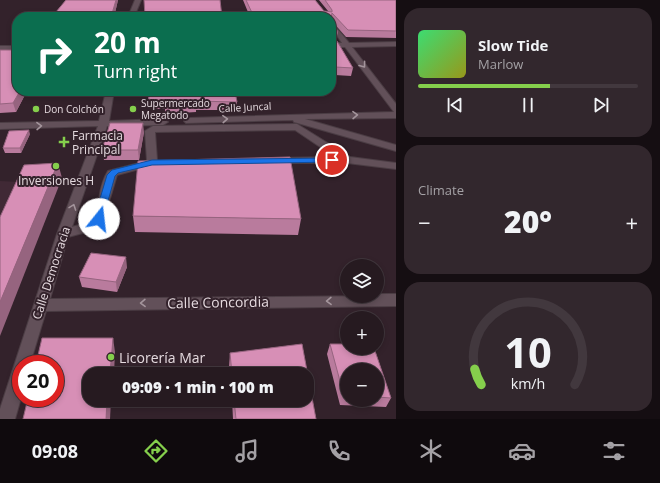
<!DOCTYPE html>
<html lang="en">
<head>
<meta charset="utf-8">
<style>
	body { margin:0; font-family:"Open Sans",sans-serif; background:#32272d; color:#f1f3f6; height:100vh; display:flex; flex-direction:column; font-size:15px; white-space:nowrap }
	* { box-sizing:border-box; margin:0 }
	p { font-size:13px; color:#a4a1a5 }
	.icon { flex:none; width:22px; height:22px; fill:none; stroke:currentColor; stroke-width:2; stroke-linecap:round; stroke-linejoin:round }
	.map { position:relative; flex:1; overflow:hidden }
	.details { display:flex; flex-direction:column; gap:8px; padding:8px; background:#150e12; width:264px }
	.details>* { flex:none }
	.guide { position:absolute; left:12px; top:12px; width:324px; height:84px; border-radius:16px; box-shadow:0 2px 6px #0003,0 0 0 1px #42383e; background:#0b6e4f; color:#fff; overflow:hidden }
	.controls { position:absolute; left:340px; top:259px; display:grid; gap:8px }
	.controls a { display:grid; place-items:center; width:44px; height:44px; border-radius:50%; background:#261a20; box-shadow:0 2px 6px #0003,0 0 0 1px #42383e; font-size:20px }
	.speed { position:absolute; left:12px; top:355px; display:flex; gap:8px; font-size:20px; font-weight:700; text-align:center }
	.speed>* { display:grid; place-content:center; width:52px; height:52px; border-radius:50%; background:#261a20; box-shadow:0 2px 6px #0003,0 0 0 1px #42383e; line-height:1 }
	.speed .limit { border:6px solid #d22; background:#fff; color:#111 }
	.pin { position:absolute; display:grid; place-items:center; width:34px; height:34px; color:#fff; margin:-17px; border:2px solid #fff; border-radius:50%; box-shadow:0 1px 4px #0007 }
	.me { position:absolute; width:44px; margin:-22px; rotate:16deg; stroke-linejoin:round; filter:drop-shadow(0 0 3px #0008) }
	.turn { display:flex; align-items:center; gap:14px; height:84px; padding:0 16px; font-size:18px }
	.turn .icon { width:52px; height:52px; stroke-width:2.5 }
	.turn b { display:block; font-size:28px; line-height:34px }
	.big { font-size:30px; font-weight:800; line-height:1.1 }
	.details .tile { flex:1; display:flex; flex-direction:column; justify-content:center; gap:6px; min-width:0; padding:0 14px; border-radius:16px; background:#32272d }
	.details .dial { align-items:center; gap:0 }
	.dial svg { height:104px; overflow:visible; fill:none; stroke:#42383e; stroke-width:7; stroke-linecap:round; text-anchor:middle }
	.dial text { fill:#f1f3f6; stroke:none }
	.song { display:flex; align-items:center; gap:12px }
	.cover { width:48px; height:48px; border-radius:6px; background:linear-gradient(135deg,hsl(140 70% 55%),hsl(60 70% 35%)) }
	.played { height:4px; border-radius:2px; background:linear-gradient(90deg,#85cf4c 60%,#42383e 60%) }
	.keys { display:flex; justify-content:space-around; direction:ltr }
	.heat { display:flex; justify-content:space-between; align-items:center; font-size:22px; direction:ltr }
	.trip { position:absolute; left:82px; top:367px; width:232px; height:40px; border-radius:16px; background:#261a20; box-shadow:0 2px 6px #0003,0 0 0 1px #42383e; font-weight:800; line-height:40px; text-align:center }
	.menu { display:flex; height:64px; justify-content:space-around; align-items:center; background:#0f0a0d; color:#a4a1a5 }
	.menu .icon { width:28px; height:28px }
	.menu .selected { color:#85cf4c }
	.menu b { font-size:18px; color:#f1f3f6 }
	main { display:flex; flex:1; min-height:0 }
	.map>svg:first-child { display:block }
	.built { fill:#402935 }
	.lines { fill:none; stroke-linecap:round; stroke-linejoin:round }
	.minor-casing { stroke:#4b3d44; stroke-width:2 }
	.minor { fill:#625059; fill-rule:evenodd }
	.wall { fill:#b97b9d; fill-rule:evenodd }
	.shaded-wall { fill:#96647f }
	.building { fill:#d78fb6; stroke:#96647f }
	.oneway { stroke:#a4959c }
	.route { fill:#1a73e8; stroke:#114b97 }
	.poi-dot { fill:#85cf4c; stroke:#33222b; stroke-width:1.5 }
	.labels { text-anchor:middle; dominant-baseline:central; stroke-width:4; stroke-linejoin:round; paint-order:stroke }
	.far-poi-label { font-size:10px; fill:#e5dadf; stroke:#33222b; text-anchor:start }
	.far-street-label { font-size:10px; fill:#e5dadf; stroke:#33222b }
	.poi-label { font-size:12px; fill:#e5dadf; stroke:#33222b; text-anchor:start }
	.street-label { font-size:12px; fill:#e5dadf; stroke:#33222b }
	.near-street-label { font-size:14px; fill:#e5dadf; stroke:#33222b }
	.near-poi-label { font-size:14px; fill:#e5dadf; stroke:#33222b; text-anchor:start }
</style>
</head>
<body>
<main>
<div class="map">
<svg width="396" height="419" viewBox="0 0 396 419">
	<rect width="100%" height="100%" fill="#33222b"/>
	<polygon class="built" points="0,181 19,182 0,225"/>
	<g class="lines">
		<g class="minor-casing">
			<g id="minor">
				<polygon points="135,0 141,0 134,17 128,17"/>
				<polygon points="331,21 349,43 396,42 396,46 352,47 396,104 396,118 305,119 396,145 396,151 294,122 293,120 186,123 184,121 189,118 394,112 345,47 331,47 331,43 342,43 331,27"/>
				<rect x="0" y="46" width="17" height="4"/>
				<path d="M106,91H114L109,121L163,119L168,122L163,125L107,126L72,227C109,218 92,196 108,171L147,161L145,131L153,126L297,124L350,157L396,163V169L347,163H272L271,161L276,158L335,157L295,130L155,132L157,160L159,162L158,164L117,175L103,222L94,230L68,237L50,299L377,296V294H396V306L46,311L30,364H21V398L15,419H0V409L57,234L98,126L0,129V123L99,121Z"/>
			</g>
		</g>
		<use href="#minor" class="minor"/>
	</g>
	<g class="wall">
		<polygon points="66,0 118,0 114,17 57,17 56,12"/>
		<polygon points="243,0 315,0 324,11 328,11 319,0 396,0 396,38 346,37 331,20 331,17 250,17"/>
		<polygon points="331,21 338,32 336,39 332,39 332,40 353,68 351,76 335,75 334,77 331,77"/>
		<polygon points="0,50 17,91 27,91 16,112 0,113"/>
		<polygon points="148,91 237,102 236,110 196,110 196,112 165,114 165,109 149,109"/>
		<polygon points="144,132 139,160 104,160 102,150"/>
		<polygon points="30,134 21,153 5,153 3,148"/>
		<polygon points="133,216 301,219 298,235 135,232"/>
		<polygon points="127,267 117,292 82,287 79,277"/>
		<polygon points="302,344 316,419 233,419 232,400 307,400 307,374 230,374 229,367 230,353"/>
		<path d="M330,344H347V348H374L391,398L386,407L340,405L327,354ZM347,370H377V400H347Z"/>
	</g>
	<g class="shaded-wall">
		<polygon points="116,0 118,0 114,17 111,17"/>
		<polygon points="333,34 332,42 331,42 331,36"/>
		<polygon points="20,91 27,91 16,112 13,103"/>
		<polygon points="143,123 144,132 139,160 138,150"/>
		<polygon points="29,130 30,134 21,153 20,148"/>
		<polygon points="58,163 62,178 0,336 0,302"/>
		<polygon points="126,257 127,267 117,292 116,282"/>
		<polygon points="113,338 115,352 114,374 110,374"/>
		<polygon points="107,400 111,400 110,419 106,419"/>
	</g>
	<g class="building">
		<polygon points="66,0 116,0 111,17 71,17 73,12 56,12"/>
		<polygon points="144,0 220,0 222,17 145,17"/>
		<polygon points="246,0 315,0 324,11 332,12 332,10 325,0 396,0 396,31 348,30 332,13 331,19 331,17 254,17"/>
		<polygon points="331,21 338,32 332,32 333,34 331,36"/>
		<polygon points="331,40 337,41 353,68 335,67 336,69 331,69"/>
		<polygon points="0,50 17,50 17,91 20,91 13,103 0,104"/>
		<polygon points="148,91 235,91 237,102 195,101 196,103 165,105 165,100 149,100"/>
		<polygon points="110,123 143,123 138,150 102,150"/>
		<polygon points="29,130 20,148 3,148 9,131"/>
		<polygon points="290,157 301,219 133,216 138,161"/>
		<polygon points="58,163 0,302 0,217 24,165"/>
		<polygon points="91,253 126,257 116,282 79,277"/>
		<polygon points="42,338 113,338 110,374 89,374 89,400 107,400 106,419 23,419 28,398 55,398 55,364 36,364"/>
		<polygon points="302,344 316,419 236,419 234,400 307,400 307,374 232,374 230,353"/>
		<polygon points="330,344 347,344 347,348 374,348 391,398 377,397 377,370 347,370 347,396 344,396"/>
	</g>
	<defs><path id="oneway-chevron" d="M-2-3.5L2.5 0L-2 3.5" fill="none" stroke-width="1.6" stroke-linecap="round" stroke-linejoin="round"/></defs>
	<g class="oneway">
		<use href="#oneway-chevron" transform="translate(363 65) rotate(53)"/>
		<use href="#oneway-chevron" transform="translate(355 115) rotate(-1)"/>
		<use href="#oneway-chevron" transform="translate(225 119) rotate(-3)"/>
		<use href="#oneway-chevron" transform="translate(39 126) rotate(-1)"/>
		<use href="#oneway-chevron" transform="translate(73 207) rotate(-70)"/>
		<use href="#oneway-chevron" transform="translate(329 301) rotate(179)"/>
		<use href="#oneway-chevron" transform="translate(143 303) rotate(179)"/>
	</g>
	<polygon class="route" points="332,158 336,160 335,162 152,165 118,173 115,176 103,219 99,222 94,219 107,175 112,170 152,160"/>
	<g class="poi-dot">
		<circle cx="36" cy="109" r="4"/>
		<circle cx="133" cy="109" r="4"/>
		<path d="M62 136h4v4h4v4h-4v4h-4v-4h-4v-4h4z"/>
		<circle cx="56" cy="166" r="4"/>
		<circle cx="111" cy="357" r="4"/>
	</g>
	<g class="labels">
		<g class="far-poi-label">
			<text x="141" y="103">Supermercado<tspan x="141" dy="12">Megatodo</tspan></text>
			<text x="44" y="109">Don Colchón</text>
		</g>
		<g class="far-street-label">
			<text transform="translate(245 107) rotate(-3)">Calle Juncal</text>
		</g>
		<g class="poi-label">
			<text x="72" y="135">Farmacia<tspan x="72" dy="14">Principal</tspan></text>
			<text x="56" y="180" text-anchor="middle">Inversiones H</text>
		</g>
		<g class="street-label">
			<text transform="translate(51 273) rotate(-72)">Calle Democracia</text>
		</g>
		<g class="near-street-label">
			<text transform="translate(218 302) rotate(-1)">Calle Concordia</text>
		</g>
		<g class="near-poi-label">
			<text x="119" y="357">Licorería Mar</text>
		</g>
	</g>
</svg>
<div class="controls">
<a><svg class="icon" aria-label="layers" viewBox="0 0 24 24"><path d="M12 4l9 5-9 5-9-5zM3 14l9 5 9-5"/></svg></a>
<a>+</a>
<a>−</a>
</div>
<div class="speed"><div class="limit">20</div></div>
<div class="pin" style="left:332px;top:160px;background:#d93025"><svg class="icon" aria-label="arrive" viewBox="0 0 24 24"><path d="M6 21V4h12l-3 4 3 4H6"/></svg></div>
<svg class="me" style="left:99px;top:219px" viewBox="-20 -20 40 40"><circle r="19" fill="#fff"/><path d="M0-13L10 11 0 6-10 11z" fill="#1a73e8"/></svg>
<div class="trip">09:09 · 1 min · 100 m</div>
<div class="guide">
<div class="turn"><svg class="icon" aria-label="right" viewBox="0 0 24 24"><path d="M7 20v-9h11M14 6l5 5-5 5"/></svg><div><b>20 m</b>Turn right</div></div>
</div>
</div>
<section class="details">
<div class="tile">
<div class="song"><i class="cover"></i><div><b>Slow Tide</b><p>Marlow</p></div></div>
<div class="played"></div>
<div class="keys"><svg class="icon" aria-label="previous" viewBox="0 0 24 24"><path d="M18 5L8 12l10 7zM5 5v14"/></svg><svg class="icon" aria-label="pause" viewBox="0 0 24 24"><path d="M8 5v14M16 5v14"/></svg><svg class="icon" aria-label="next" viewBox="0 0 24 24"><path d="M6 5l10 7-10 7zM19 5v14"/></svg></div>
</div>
<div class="tile"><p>Climate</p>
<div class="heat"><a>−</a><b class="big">20°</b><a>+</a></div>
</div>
<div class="tile dial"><svg viewBox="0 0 100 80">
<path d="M14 69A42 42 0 1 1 86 69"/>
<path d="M14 69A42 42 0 0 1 9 57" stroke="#85cf4c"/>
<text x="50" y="56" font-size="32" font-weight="700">10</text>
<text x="50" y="72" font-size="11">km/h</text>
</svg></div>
</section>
</main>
<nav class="menu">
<b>09:08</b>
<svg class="icon selected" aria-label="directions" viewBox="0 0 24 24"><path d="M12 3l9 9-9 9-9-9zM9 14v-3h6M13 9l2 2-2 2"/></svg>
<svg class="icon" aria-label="music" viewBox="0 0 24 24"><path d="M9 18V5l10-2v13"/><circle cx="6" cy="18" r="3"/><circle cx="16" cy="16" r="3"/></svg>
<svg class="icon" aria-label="phone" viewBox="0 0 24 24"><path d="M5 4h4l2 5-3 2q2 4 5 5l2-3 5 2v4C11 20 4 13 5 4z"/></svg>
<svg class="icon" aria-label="climate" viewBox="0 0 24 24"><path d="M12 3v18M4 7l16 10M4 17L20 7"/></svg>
<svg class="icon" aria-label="car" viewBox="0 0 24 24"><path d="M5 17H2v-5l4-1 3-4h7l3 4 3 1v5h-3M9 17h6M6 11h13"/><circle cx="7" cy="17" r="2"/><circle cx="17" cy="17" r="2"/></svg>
<svg class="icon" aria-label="filters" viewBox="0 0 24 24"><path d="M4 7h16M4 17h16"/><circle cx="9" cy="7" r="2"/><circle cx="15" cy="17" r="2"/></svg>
</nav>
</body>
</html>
